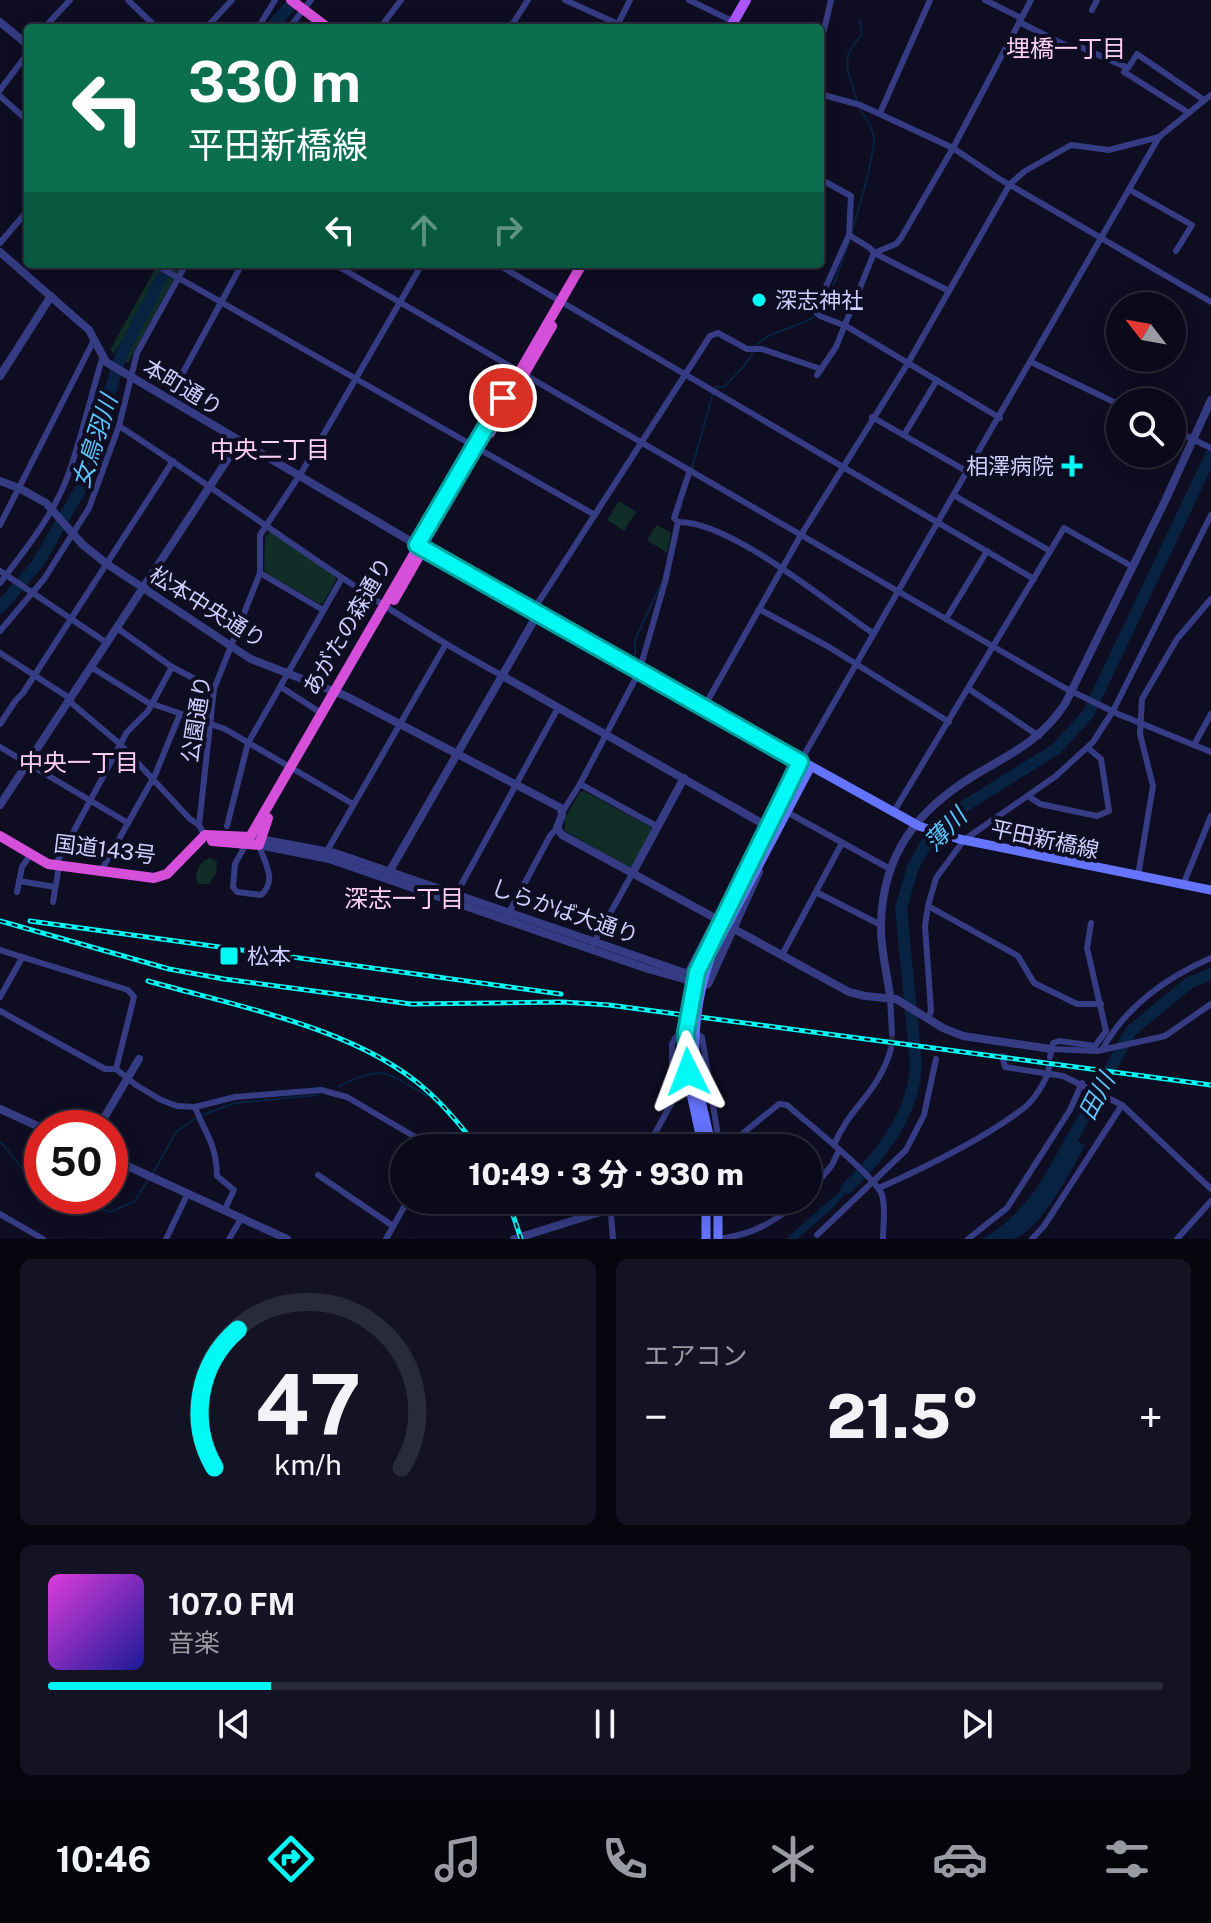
<!DOCTYPE html>
<html lang="ja">
<head>
<meta charset="utf-8">
<style>
	body { margin:0; font-family:"Public Sans","Noto Sans JP",sans-serif; background:#131323; color:#f1f3f6; height:100vh; display:flex; flex-direction:column; font-size:30px; white-space:nowrap }
	* { box-sizing:border-box; margin:0 }
	p { font-size:26px; color:#999aa2 }
	.icon { flex:none; width:44px; height:44px; fill:none; stroke:currentColor; stroke-width:2; stroke-linecap:round; stroke-linejoin:round }
	.map { position:relative; height:1239px; overflow:hidden }
	.details { display:flex; flex-direction:column; gap:20px; padding:20px; background:#06060e; flex:1 }
	.details>* { flex:none }
	.top-card { position:absolute; left:24px; top:24px; width:800px; height:244px; border-radius:8px; box-shadow:0 4px 20px #0003,0 0 0 2px #2a2b39; background:#0b6e4f; color:#fff; overflow:hidden }
	.needle { width:52px; rotate:301deg }
	.tools { position:absolute; left:1106px; top:292px; display:grid; gap:16px }
	.tools a { display:grid; place-items:center; width:80px; height:80px; border-radius:50%; background:#0a0a1a; box-shadow:0 4px 20px #0003,0 0 0 2px #2a2b39; font-size:40px }
	.speed { position:absolute; left:24px; top:1110px; display:flex; gap:16px; font-size:40px; font-weight:700; text-align:center }
	.speed>* { display:grid; place-content:center; width:104px; height:104px; border-radius:50%; background:#0a0a1a; box-shadow:0 4px 20px #0003,0 0 0 2px #2a2b39; line-height:1 }
	.speed .limit { border:12px solid #d22; background:#fff; color:#111 }
	.pin { position:absolute; display:grid; place-items:center; width:68px; height:68px; color:#fff; margin:-34px; border:4px solid #fff; border-radius:50%; box-shadow:0 2px 8px #0007 }
	.me { position:absolute; width:88px; margin:-44px; rotate:357deg; stroke-linejoin:round; filter:drop-shadow(0 0 6px #0008) }
	.turn { display:flex; align-items:center; gap:28px; height:168px; padding:0 32px; font-size:36px }
	.turn .icon { width:104px; height:104px; stroke-width:2.5 }
	.turn b { display:block; font-size:56px; line-height:68px }
	.lanes { display:flex; align-items:center; height:76px; padding:0 32px; background:#0003; justify-content:center; gap:40px; direction:ltr }
	.lanes .off { opacity:.35 }
	.big { font-size:60px; font-weight:800; line-height:1.1 }
	.details .tile { flex:1; display:flex; flex-direction:column; justify-content:center; gap:12px; min-width:0; padding:0 28px; border-radius:12px; background:#131323 }
	.details .dial { align-items:center; gap:0 }
	.dial svg { height:208px; overflow:visible; fill:none; stroke:#2a2b39; stroke-width:7; stroke-linecap:round; text-anchor:middle }
	.dial text { fill:#f1f3f6; stroke:none }
	.song { display:flex; align-items:center; gap:24px }
	.cover { width:96px; height:96px; border-radius:12px; background:linear-gradient(135deg,hsl(300 70% 55%),hsl(240 70% 35%)) }
	.played { height:8px; border-radius:4px; background:linear-gradient(90deg,#00f9f5 20%,#2a2b39 20%) }
	.keys { display:flex; justify-content:space-around; direction:ltr }
	.heat { display:flex; justify-content:space-between; align-items:center; font-size:44px; direction:ltr }
	.details .tiles { flex:1; display:grid; gap:20px; grid-template-columns:1fr 1fr }
	.tile:last-child { grid-column:span 2 }
	.trip { position:absolute; left:390px; top:1134px; width:432px; height:80px; border-radius:40px; background:#0a0a1a; box-shadow:0 4px 20px #0003,0 0 0 2px #2a2b39; font-weight:800; line-height:80px; text-align:center }
	.tab-bar { display:flex; height:128px; justify-content:space-around; align-items:center; background:#04040a; color:#999aa2 }
	.tab-bar .icon { width:56px; height:56px }
	.tab-bar .selected { color:#00f9f5 }
	.tab-bar b { font-size:36px; color:#f1f3f6 }
	.map>svg:first-child { display:block }
	.green { fill:#102d28 }
	.water { fill:#082341 }
	.lines { fill:none; stroke-linecap:round; stroke-linejoin:round }
	.stream { stroke:#082341; stroke-width:2 }
	.river { stroke:#082341; stroke-width:12 }
	.minor-tunnel { stroke:#2b2a43; stroke-width:6; stroke-dasharray:6 3; stroke-linecap:butt }
	.minor { stroke:#363c83; stroke-width:6 }
	.tertiary { stroke:#363c83; stroke-width:8 }
	.secondary { stroke:#6574ff; stroke-width:9 }
	.primary { stroke:#ac55ff; stroke-width:10 }
	.trunk { stroke:#d64fda; stroke-width:10 }
	.rail-casing { stroke:#00f9f5; stroke-width:5 }
	.rail { stroke:#0e0d22; stroke-width:2; stroke-dasharray:6; stroke-linecap:butt }
	.secondary-bridge { stroke:#6574ff; stroke-width:9 }
	.route-casing { stroke:#00a29f; stroke-width:20 }
	.route { stroke:#00f9f5; stroke-width:14 }
	.poi-dot { fill:#00f9f5; stroke:#0e0d22; stroke-width:3 }
	.labels { text-anchor:middle; dominant-baseline:central; stroke-width:8; stroke-linejoin:round; paint-order:stroke }
	.poi-label { font-size:22px; fill:#ceceff; stroke:#0e0d22; text-anchor:start }
	.street-label { font-size:22px; fill:#ceceff; stroke:#0e0d22 }
	.neighbourhood-label { font-size:24px; fill:#ffd0f3; stroke:#0e0d22 }
	.water-label { font-size:24px; font-style:italic; fill:#5cc7ff; stroke:#0e0d22 }
</style>
</head>
<body>
<div class="map">
<svg width="1211" height="1239" viewBox="0 0 1211 1239">
	<rect width="100%" height="100%" fill="#0e0d22"/>
	<g class="green">
		<polygon points="158,264 163,264 146,305 113,354 111,349 117,337"/>
		<polygon points="171,264 182,264 128,363 124,361 155,303"/>
		<polygon points="619,501 636,512 624,531 607,520"/>
		<polygon points="657,525 671,533 667,553 647,540"/>
		<polygon points="273,532 335,576 336,580 323,603 320,604 266,573 264,570 265,538 269,533"/>
		<polygon points="584,791 651,827 651,832 633,866 628,868 565,831 565,818 580,792"/>
		<path d="M210,858L217,862L216,874L209,884H199L196,880C196,870 200,861 210,858Z"/>
	</g>
	<g class="water">
		<path d="M1066,1136L1085,1145C1071,1171 1042,1229 1013,1239C1005,1239 991,1239 982,1239C1025,1214 1044,1179 1066,1136Z"/>
		<polygon points="868,1166 832,1209 797,1239 786,1239"/>
	</g>
	<g class="lines">
		<g class="stream">
			<path d="M857,103C852,75 835,61 862,35L860,19"/>
			<path d="M756,346C772,328 796,330 815,316C835,301 872,170 874,142C874,130 866,118 860,109"/>
			<polyline points="692,468 713,393 716,387 724,387 745,365 753,352"/>
			<polyline points="677,517 682,505"/>
			<polyline points="635,657 635,640 662,582"/>
			<path d="M338,1087C382,1063 388,1073 427,1096"/>
			<polyline points="202,1115 235,1103 318,1095"/>
			<path d="M0,1142C17,1158 21,1173 42,1186"/>
			<polyline points="152,1175 176,1132 196,1118"/>
			<polyline points="53,1196 62,1205 79,1209 89,1206 111,1212 135,1201 148,1180"/>
		</g>
		<g class="river">
			<polyline points="271,28 295,0"/>
			<polyline points="0,608 38,563 81,488 121,355 169,264"/>
			<polyline points="1065,1152 1131,1031 1189,983 1211,974"/>
			<path d="M847,1188C882,1154 913,1115 916,1065L901,908L913,867L930,837L952,814L1056,749L1088,714L1211,455"/>
		</g>
		<g class="minor-tunnel">
			<polyline points="891,1049 892,1033"/>
			<polyline points="1003,1059 1004,1051"/>
		</g>
		<g class="minor">
			<polyline points="128,0 157,28"/>
			<polyline points="565,0 627,28"/>
			<polyline points="689,0 734,22"/>
			<polyline points="985,0 1021,18"/>
			<polyline points="1092,10 1097,0"/>
			<polyline points="1019,22 1073,49 1078,46 1128,68 1137,54 1204,100"/>
			<polyline points="618,24 630,0"/>
			<polyline points="44,28 70,0"/>
			<polyline points="206,28 232,0"/>
			<polyline points="258,28 275,0"/>
			<polyline points="289,28 311,0"/>
			<polyline points="380,28 401,0"/>
			<polyline points="510,28 528,0"/>
			<polyline points="820,47 831,0"/>
			<polyline points="1124,72 1189,113"/>
			<polyline points="0,90 28,53"/>
			<polyline points="820,94 860,105 953,148 998,178 1211,302"/>
			<polyline points="0,96 28,121"/>
			<polyline points="880,113 930,0"/>
			<polyline points="820,179 851,196 849,235 815,311 820,316 846,326 1000,418"/>
			<polyline points="1130,190 1192,225 1176,251"/>
			<polyline points="849,235 870,248 874,253 949,291"/>
			<polyline points="0,243 28,210"/>
			<polyline points="154,264 595,515"/>
			<polyline points="334,264 1063,687 1118,714 1211,752"/>
			<polyline points="497,264 1034,579"/>
			<polyline points="1031,362 1120,405"/>
			<polyline points="817,375 836,347 874,253 896,244 901,238 953,148 1031,0"/>
			<polyline points="168,400 242,264"/>
			<polyline points="872,417 968,472"/>
			<path d="M119,426C246,508 367,603 501,675"/>
			<polyline points="1172,429 1211,448"/>
			<polyline points="904,435 937,380"/>
			<path d="M690,470L674,518L678,522C731,521 829,604 874,634"/>
			<polyline points="955,496 1050,551"/>
			<polyline points="0,525 94,340"/>
			<polyline points="0,571 107,643"/>
			<polyline points="260,573 323,610"/>
			<path d="M0,583C25,550 52,517 67,478C81,440 90,399 102,359"/>
			<polyline points="759,609 829,647 949,722"/>
			<polyline points="537,615 536,606 710,336 718,333 747,349 762,349 821,369"/>
			<polyline points="946,619 987,551"/>
			<polyline points="117,628 172,667 214,689"/>
			<polyline points="0,631 44,579 89,508 119,426 137,353 186,264"/>
			<polyline points="0,653 71,699"/>
			<polyline points="91,667 147,702 225,729 353,804"/>
			<polyline points="281,687 321,713"/>
			<polyline points="969,689 1039,736"/>
			<polyline points="69,701 120,744 190,819 199,825"/>
			<polyline points="704,707 801,535 908,363 1010,184 1025,171 1071,145 1109,150 1159,137 1211,95"/>
			<polyline points="0,724 16,700 23,693 173,461"/>
			<polyline points="1194,745 1211,714"/>
			<polyline points="0,747 128,823"/>
			<polyline points="800,762 1159,137"/>
			<polyline points="580,784 658,827"/>
			<polyline points="1028,796 1040,804 1097,816 1109,811 1101,759 1088,748"/>
			<polyline points="563,811 580,784 639,672 665,582 678,522"/>
			<polyline points="785,811 890,869"/>
			<polyline points="893,813 1064,528 1133,567"/>
			<polyline points="227,826 248,743 342,578"/>
			<polyline points="205,836 199,825 214,689 260,573 260,535 303,470 422,264"/>
			<path d="M246,844L235,864L233,887L237,892L261,895C278,880 264,862 259,845"/>
			<polyline points="327,851 446,644"/>
			<polyline points="55,866 127,732 148,711 172,667"/>
			<polyline points="101,871 155,775 180,714"/>
			<polyline points="1138,876 1153,786 1140,734 1142,699 1177,639 1211,599"/>
			<polyline points="19,881 55,887"/>
			<polyline points="1183,885 1211,816"/>
			<polyline points="17,892 22,867 30,855"/>
			<polyline points="816,892 881,925"/>
			<polyline points="454,898 558,708"/>
			<polyline points="53,902 59,866"/>
			<polyline points="928,906 1018,956 1034,983 1077,1004 1101,1004"/>
			<polyline points="507,916 550,836 557,828"/>
			<polyline points="593,944 632,874"/>
			<polyline points="0,950 128,990 134,997 116,1069 136,1085 161,1100 177,1106 195,1107 235,1097 321,1090 347,1097 434,1148"/>
			<polyline points="782,955 842,843"/>
			<polyline points="0,997 22,958"/>
			<polyline points="890,997 892,1033"/>
			<polyline points="0,1011 105,1069 116,1069"/>
			<polyline points="928,1018 931,1011 925,926 928,906 936,878 964,840 1056,776 1093,742 1113,711 1211,515"/>
			<polyline points="1051,1049 1097,1051 1165,1036 1211,1004"/>
			<path d="M1102,1050C1125,1007 1167,977 1211,958"/>
			<polyline points="1050,1057 1053,1043 1059,1041 1095,1046 1106,1031 1087,948 1091,923"/>
			<polyline points="1003,1059 1005,1067 1063,1076 1122,1105 1211,1189"/>
			<path d="M195,1107C206,1136 216,1142 217,1176L234,1190L224,1211"/>
			<path d="M834,1145C850,1106 878,1094 891,1049"/>
			<path d="M647,1148L672,1102V1044C678,1029 689,1029 702,1037L718,1136L722,1141L735,1142"/>
			<path d="M736,1148L737,1138L779,1104L787,1105C804,1120 876,1177 882,1195C886,1208 883,1225 883,1239"/>
			<polyline points="318,1175 393,1226"/>
			<path d="M879,1188C926,1167 984,1139 1024,1108C1034,1100 1048,1079 1049,1067"/>
			<polyline points="808,1194 832,1165 839,1150"/>
			<polyline points="0,1214 43,1239"/>
			<polyline points="817,1235 906,1150 924,1115 936,1059"/>
			<polyline points="166,1239 188,1193"/>
			<polyline points="229,1239 241,1219"/>
			<polyline points="386,1239 408,1200"/>
			<polyline points="613,1239 611,1215 616,1200"/>
			<path d="M718,1239C753,1235 774,1222 801,1200"/>
			<polyline points="968,1239 1007,1208 1070,1110 1082,1083"/>
			<polyline points="1032,1239 1044,1226 1122,1105"/>
			<polyline points="1177,1239 1211,1201"/>
		</g>
		<g class="tertiary">
			<polyline points="0,22 28,45"/>
			<polyline points="0,252 89,330 106,362 417,545"/>
			<polyline points="0,376 51,296"/>
			<polyline points="0,481 19,488 46,503 83,545 107,564 231,646 251,659 346,696 561,808 562,815 557,828 562,835 715,918"/>
			<polyline points="501,675 772,829"/>
			<polyline points="0,805 239,442"/>
			<polyline points="250,837 335,853 700,978"/>
			<polyline points="259,845 329,859 648,969 705,985 708,984 759,872"/>
			<polyline points="388,874 537,615"/>
			<polyline points="632,874 684,778"/>
			<polyline points="734,929 849,992 865,996 896,999 943,1028 963,1036 1051,1049"/>
			<polyline points="686,977 735,883"/>
			<path d="M890,996C887,972 880,948 881,923C883,854 917,810 975,775C1012,753 1040,741 1065,704L1165,501L1211,400"/>
			<polyline points="0,1109 42,1128"/>
			<polyline points="98,1128 139,1059"/>
			<polyline points="110,1158 287,1239"/>
			<polyline points="514,1239 639,1200"/>
		</g>
		<g class="secondary">
			<polyline points="417,545 544,618 919,826 959,839 1211,890"/>
			<polyline points="704,953 800,762"/>
			<polyline points="711,956 810,768"/>
			<polyline points="698,1087 712,1148"/>
			<polyline points="690,1089 703,1148"/>
			<polyline points="718,1200 718,1239"/>
			<polyline points="706,1239 706,1200"/>
		</g>
		<polyline class="primary" points="730,28 746,0"/>
		<g class="trunk">
			<polyline points="291,0 328,28"/>
			<polyline points="490,433 552,326"/>
			<polyline points="394,600 426,544"/>
			<polyline points="0,836 48,864 154,878 167,874 205,835 250,837 582,264"/>
			<polyline points="212,841 259,845 268,818"/>
		</g>
		<g class="rail-casing">
			<g id="rail">
				<polyline points="0,921 169,969 224,979 411,1004 563,1002 609,1005 1211,1085"/>
				<polyline points="30,921 561,994"/>
				<path d="M148,981C236,1006 356,1028 425,1089C445,1106 462,1127 478,1148"/>
				<polyline points="508,1200 521,1239"/>
			</g>
		</g>
		<use href="#rail" class="rail"/>
		<g class="secondary-bridge">
			<path d="M698,1087C691,1042 696,998 711,956"/>
			<path d="M690,1089C683,1042 686,998 704,953"/>
		</g>
	</g>
	<g class="lines">
		<g class="route-casing">
			<polyline id="route" points="503,398 417,545 800,762 697,972 686,1032 688,1072"/>
		</g>
		<use href="#route" class="route"/>
	</g>
	<g class="poi-dot">
		<circle cx="759" cy="300" r="8"/>
		<path d="M1068 454h8v8h8v8h-8v8h-8v-8h-8v-8h8z"/>
		<rect x="219" y="946" width="20" height="20" rx="4"/>
	</g>
	<g class="labels">
		<g class="poi-label">
			<text x="775" y="300">深志神社</text>
			<text x="1054" y="466" text-anchor="end">相澤病院</text>
			<text x="247" y="956">松本</text>
		</g>
		<g class="street-label">
			<text transform="translate(183 387) rotate(31)">本町通り</text>
			<text transform="translate(208 607) rotate(32)">松本中央通り</text>
			<text transform="translate(347 626) rotate(-60)">あがたの森通り</text>
			<text transform="translate(196 719) rotate(-81)">公園通り</text>
			<text transform="translate(1045 839) rotate(12)">平田新橋線</text>
			<text transform="translate(105 849) rotate(7)">国道143号</text>
			<text transform="translate(565 911) rotate(19)">しらかば大通り</text>
		</g>
		<g class="neighbourhood-label">
			<text x="1066" y="48">埋橋一丁目</text>
			<text x="270" y="449">中央二丁目</text>
			<text x="79" y="762">中央一丁目</text>
			<text x="404" y="898">深志一丁目</text>
		</g>
		<g class="water-label">
			<text transform="translate(94 441) rotate(-72)">女鳥羽川</text>
			<text transform="translate(945 829) rotate(-46)">薄川</text>
			<text transform="translate(1096 1096) rotate(-62)">田川</text>
		</g>
	</g>
</svg>
<div class="tools">
<a><svg class="needle" viewBox="-14 -14 28 28"><path d="M0-13l5 13h-10z" fill="#e53935"/><path d="M0 13l5-13h-10z" fill="#999aa2"/></svg></a>
<a><svg class="icon" aria-label="search" viewBox="0 0 24 24"><circle cx="10" cy="10" r="6"/><path d="M15 15l6 6"/></svg></a>
</div>
<div class="speed"><div class="limit">50</div></div>
<div class="pin" style="left:503px;top:398px;background:#d93025"><svg class="icon" aria-label="arrive" viewBox="0 0 24 24"><path d="M6 21V4h12l-3 4 3 4H6"/></svg></div>
<svg class="me" style="left:688px;top:1072px" viewBox="-20 -20 40 40"><path d="M0-17L14 15 0 8-14 15z" fill="#00f9f5" stroke="#fff" stroke-width="4"/></svg>
<div class="trip">10:49 · 3 分 · 930 m</div>
<div class="top-card">
<div class="turn"><svg class="icon" aria-label="left" viewBox="0 0 24 24"><path d="M17 20v-9H6M10 6l-5 5 5 5"/></svg><div><b>330 m</b>平田新橋線</div></div>
<div class="lanes"><svg class="icon" aria-label="left" viewBox="0 0 24 24"><path d="M17 20v-9H6M10 6l-5 5 5 5"/></svg><svg class="icon off" aria-label="ahead" viewBox="0 0 24 24"><path d="M12 20V5M6 11l6-6 6 6"/></svg><svg class="icon off" aria-label="right" viewBox="0 0 24 24"><path d="M7 20v-9h11M14 6l5 5-5 5"/></svg></div>
</div>
</div>
<section class="details">
<div class="tiles">
<div class="tile dial"><svg viewBox="0 0 100 80">
<path d="M14 69A42 42 0 1 1 86 69"/>
<path d="M14 69A42 42 0 0 1 23 16" stroke="#00f9f5"/>
<text x="50" y="56" font-size="32" font-weight="700">47</text>
<text x="50" y="72" font-size="11">km/h</text>
</svg></div>
<div class="tile"><p>エアコン</p>
<div class="heat"><a>−</a><b class="big">21.5°</b><a>+</a></div>
</div>
<div class="tile">
<div class="song"><i class="cover"></i><div><b>107.0 FM</b><p>音楽</p></div></div>
<div class="played"></div>
<div class="keys"><svg class="icon" aria-label="previous" viewBox="0 0 24 24"><path d="M18 5L8 12l10 7zM5 5v14"/></svg><svg class="icon" aria-label="pause" viewBox="0 0 24 24"><path d="M8 5v14M16 5v14"/></svg><svg class="icon" aria-label="next" viewBox="0 0 24 24"><path d="M6 5l10 7-10 7zM19 5v14"/></svg></div>
</div>
</div>
</section>
<nav class="tab-bar">
<b>10:46</b>
<svg class="icon selected" aria-label="directions" viewBox="0 0 24 24"><path d="M12 3l9 9-9 9-9-9zM9 14v-3h6M13 9l2 2-2 2"/></svg>
<svg class="icon" aria-label="music" viewBox="0 0 24 24"><path d="M9 18V5l10-2v13"/><circle cx="6" cy="18" r="3"/><circle cx="16" cy="16" r="3"/></svg>
<svg class="icon" aria-label="phone" viewBox="0 0 24 24"><path d="M5 4h4l2 5-3 2q2 4 5 5l2-3 5 2v4C11 20 4 13 5 4z"/></svg>
<svg class="icon" aria-label="climate" viewBox="0 0 24 24"><path d="M12 3v18M4 7l16 10M4 17L20 7"/></svg>
<svg class="icon" aria-label="car" viewBox="0 0 24 24"><path d="M5 17H2v-5l4-1 3-4h7l3 4 3 1v5h-3M9 17h6M6 11h13"/><circle cx="7" cy="17" r="2"/><circle cx="17" cy="17" r="2"/></svg>
<svg class="icon" aria-label="filters" viewBox="0 0 24 24"><path d="M4 7h16M4 17h16"/><circle cx="9" cy="7" r="2"/><circle cx="15" cy="17" r="2"/></svg>
</nav>
</body>
</html>
